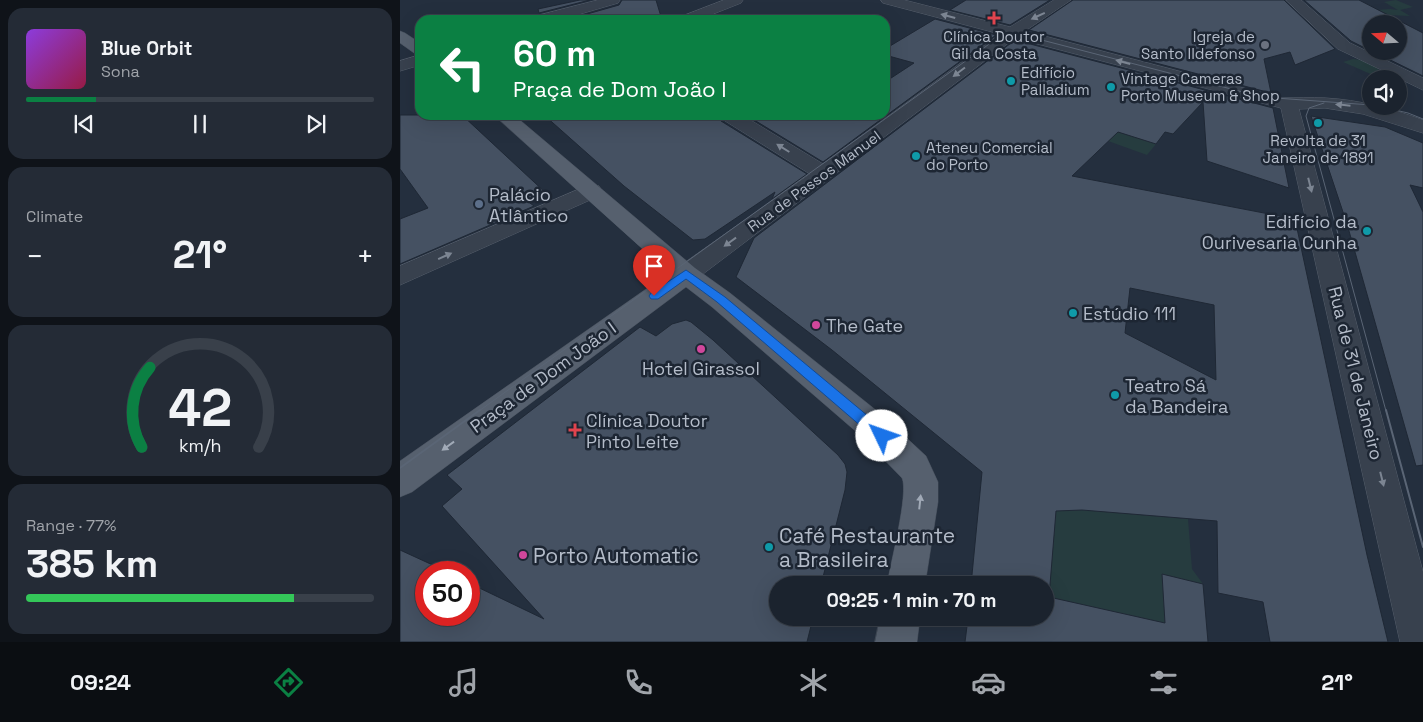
<!DOCTYPE html>
<html lang="en">
<head>
<meta charset="utf-8">
<style>
	body { margin:0; font-family:"Space Grotesk",sans-serif; background:#242b36; color:#f1f3f6; height:100vh; display:flex; flex-direction:column; font-size:19px; white-space:nowrap }
	* { box-sizing:border-box; margin:0 }
	p { font-size:16px; color:#a0a4aa }
	.icon { flex:none; width:28px; height:28px; fill:none; stroke:currentColor; stroke-width:2; stroke-linecap:round; stroke-linejoin:round }
	.map { position:relative; flex:1; overflow:hidden }
	.details { display:flex; flex-direction:column; gap:8px; padding:8px; background:#0f1319; width:400px }
	.details>* { flex:none }
	.banner { position:absolute; left:15px; top:15px; width:475px; height:105px; border-radius:15px; box-shadow:0 5px 20px #0002,0 0 0 1px #39404a; background:#0b8043; color:#fff; overflow:hidden }
	.needle { width:32px; rotate:289deg }
	.fabs { position:absolute; left:962px; top:15px; display:grid; gap:10px }
	.fabs a { display:grid; place-items:center; width:45px; height:45px; border-radius:50%; background:#1b232e; box-shadow:0 5px 20px #0002,0 0 0 1px #39404a; font-size:25px }
	.speed { position:absolute; left:15px; top:561px; display:flex; gap:10px; font-size:25px; font-weight:700; text-align:center }
	.speed>* { display:grid; place-content:center; width:65px; height:65px; border-radius:50%; background:#1b232e; box-shadow:0 5px 20px #0002,0 0 0 1px #39404a; line-height:1 }
	.speed .limit { border:8px solid #d22; background:#fff; color:#111 }
	.pin { position:absolute; display:grid; place-items:center; width:42px; height:42px; color:#fff; margin:-51px -21px; border-radius:50% 50% 50% 0; rotate:-45deg; box-shadow:0 0 5px #0007 }
	.pin .icon { rotate:45deg }
	.me { position:absolute; width:55px; margin:-28px; rotate:312deg; stroke-linejoin:round; filter:drop-shadow(0 0 4px #0008) }
	.turn { display:flex; align-items:center; gap:18px; height:105px; padding:0 15px; font-size:22px }
	.turn .icon { width:65px; height:65px; stroke-width:2.5 }
	.turn b { display:block; font-size:35px; line-height:42px }
	.big { font-size:38px; font-weight:600; line-height:1.1 }
	.details .card { flex:1; display:flex; flex-direction:column; justify-content:center; gap:8px; min-width:0; padding:0 18px; border-radius:15px; background:#242b36 }
	.details .dial { align-items:center; gap:0 }
	.dial svg { height:130px; overflow:visible; fill:none; stroke:#39404a; stroke-width:7; stroke-linecap:round; text-anchor:middle }
	.dial text { fill:#f1f3f6; stroke:none }
	.song { display:flex; align-items:center; gap:15px }
	.cover { width:60px; height:60px; border-radius:8px; background:linear-gradient(135deg,hsl(270 70% 55%),hsl(340 70% 35%)) }
	.played { height:5px; border-radius:2px; background:linear-gradient(90deg,#0b8043 20%,#39404a 20%) }
	.keys { display:flex; justify-content:space-around; direction:ltr }
	.heat { display:flex; justify-content:space-between; align-items:center; font-size:28px; direction:ltr }
	.charge { height:8px; border-radius:4px; background:linear-gradient(90deg,#34c759 77%,#39404a 0) }
	.trip { position:absolute; left:369px; top:576px; width:285px; height:50px; border-radius:25px; background:#1b232e; box-shadow:0 5px 20px #0002,0 0 0 1px #39404a; font-weight:600; line-height:50px; text-align:center }
	.tabs { display:flex; height:80px; justify-content:space-around; align-items:center; background:#0b0e12; color:#a0a4aa }
	.tabs .icon { width:35px; height:35px }
	.tabs .on { color:#0b8043 }
	.tabs b { font-size:22px; color:#f1f3f6 }
	main { display:flex; flex:1; min-height:0 }
	.map>svg:first-child { display:block }
	.green { fill:#263c3f }
	.building { fill:#455162; stroke:#1f2835; fill-rule:evenodd }
	.lines { fill:none; stroke-linecap:round; stroke-linejoin:round }
	.minor-casing { stroke:#565f6c; stroke-width:1 }
	.major-casing { stroke:#414a57; stroke-width:1 }
	.minor { fill:#38414e; fill-rule:evenodd }
	.major { fill:#56606e; fill-rule:evenodd }
	.tram-far1 { stroke:#5a6575; stroke-width:1 }
	.tram { stroke:#5a6575; stroke-width:2 }
	.oneway { fill:#7c8592 }
	.oneway2 { fill:#a1aab7 }
	.route { fill:#1a73e8; stroke:#114b97 }
	.health-dot { fill:#e0444e; stroke:#1d2633; stroke-width:2 }
	.worship-dot { fill:#6b7280; stroke:#1d2633; stroke-width:2 }
	.culture-dot { fill:#0f9aa8; stroke:#1d2633; stroke-width:2 }
	.service-dot { fill:#5c6f8a; stroke:#1d2633; stroke-width:2 }
	.hotel-dot { fill:#d1479c; stroke:#1d2633; stroke-width:2 }
	.labels { text-anchor:middle; dominant-baseline:central; stroke-width:5; stroke-linejoin:round; paint-order:stroke }
	.far-poi-label { font-size:15px; fill:#b4bcc9; stroke:#1d2633; text-anchor:start }
	.far-street-label { font-size:15px; fill:#b4bcc9; stroke:#1d2633 }
	.poi-label { font-size:18px; fill:#b4bcc9; stroke:#1d2633; text-anchor:start }
	.street-label { font-size:18px; fill:#b4bcc9; stroke:#1d2633 }
	.near-poi-label { font-size:21px; fill:#b4bcc9; stroke:#1d2633; text-anchor:start }
</style>
</head>
<body>
<main>
<section class="details">
<div class="card">
<div class="song"><i class="cover"></i><div><b>Blue Orbit</b><p>Sona</p></div></div>
<div class="played"></div>
<div class="keys"><svg class="icon" aria-label="previous" viewBox="0 0 24 24"><path d="M18 5L8 12l10 7zM5 5v14"/></svg><svg class="icon" aria-label="pause" viewBox="0 0 24 24"><path d="M8 5v14M16 5v14"/></svg><svg class="icon" aria-label="next" viewBox="0 0 24 24"><path d="M6 5l10 7-10 7zM19 5v14"/></svg></div>
</div>
<div class="card"><p>Climate</p>
<div class="heat"><a>−</a><b class="big">21°</b><a>+</a></div>
</div>
<div class="card dial"><svg viewBox="0 0 100 80">
<path d="M14 69A42 42 0 1 1 86 69"/>
<path d="M14 69A42 42 0 0 1 19 20" stroke="#0b8043"/>
<text x="50" y="56" font-size="32" font-weight="700">42</text>
<text x="50" y="72" font-size="11">km/h</text>
</svg></div>
<div class="card"><p>Range · 77%</p><b class="big">385 km</b><div class="charge"></div></div>
</section>
<div class="map">
<svg width="1023" height="642" viewBox="0 0 1023 642">
	<rect width="100%" height="100%" fill="#242f3e"/>
	<g class="green">
		<polygon points="996,0 1013,7 1000,10 1010,16 988,15 977,10 990,9 998,10 984,2"/>
		<path d="M953,59C969,60 978,68 988,79H982L943,62Z"/>
		<polygon points="718,132 756,144 747,155 708,141"/>
		<polygon points="682,510 788,519 792,569 803,584 762,574 765,623 649,597 656,511"/>
	</g>
	<g class="building">
		<polygon points="180,0 190,0 139,13 138,9"/>
		<polygon points="222,0 256,0 262,20 166,20 219,5"/>
		<polygon points="566,0 650,0 610,25 550,10"/>
		<polygon points="673,0 884,0 935,49 895,65 890,52 864,59 871,93 629,30"/>
		<polygon points="904,0 959,0 1023,33 1023,76 972,51 999,51 999,24 971,24 971,51 951,41"/>
		<polygon points="535,19 596,35 423,162 346,115 485,115 485,82 514,63 485,55 485,49"/>
		<path d="M615,40L873,108L889,188L807,161L803,102L773,134L765,132L756,144L718,132L672,176L895,219L967,555L988,642H870L863,602L818,593L817,521L682,510L656,511L649,597L765,623L762,574L803,584L808,642H565L568,618H645V585H571L582,472L432,350L336,277L354,238ZM730,288L814,305L816,380L725,333Z"/>
		<polygon points="0,115 62,115 148,195 130,203 134,206 0,264 0,219 28,208 0,169"/>
		<polygon points="144,115 318,115 321,121 407,174 372,199 375,192 305,239 293,240 224,186"/>
		<polygon points="911,116 985,127 1023,143 1023,188 1010,185 1023,212 1023,465 1016,466 947,224"/>
		<polygon points="286,320 291,322 313,340 438,455 445,464 447,472 445,490 421,585 378,585 378,618 413,618 407,642 0,642 0,550 48,572 26,572 26,615 69,615 69,583 144,619 42,506 62,489 47,475 240,327 256,336 272,324"/>
	</g>
	<g class="lines">
		<g class="minor-casing">
			<g id="minor">
				<polygon points="198,0 220,0 218,3 163,19 130,20 132,17"/>
				<polygon points="324,0 343,0 341,3 298,20 278,20 280,17"/>
				<path d="M481,0H504L610,27L654,0H671L625,31L882,98C897,98 911,97 925,98C960,100 990,108 1023,120V133L963,114L925,108L899,109L1023,572V642H1000L881,108L615,38L295,280L286,283L277,280L273,274L277,268L410,174L322,119L320,115H342L423,164L600,34L483,3Z"/>
				<polygon points="886,0 901,0 950,43 1023,78 1023,90 938,49"/>
				<polygon points="20,55 20,65 0,71 0,61"/>
				<polygon points="191,184 199,186 202,191 199,196 0,285 0,266"/>
			</g>
		</g>
		<g class="major-casing">
			<g id="major">
				<polygon points="0,31 5,33 20,43 20,55 14,53 0,43"/>
				<path d="M94,115H114L295,268L330,293L482,415L526,456L538,482V502L525,585H487C490,565 509,493 502,478L460,435L312,307L286,287L12,492L0,497V461L269,273Z"/>
				<polygon points="480,618 520,618 517,642 475,642"/>
			</g>
		</g>
		<use href="#minor" class="minor"/>
		<use href="#major" class="major"/>
		<g class="tram-far1">
			<polyline points="924,103 909,108 906,116 986,411"/>
			<polyline points="978,106 1008,113 1023,119"/>
			<polyline points="79,411 592,42 604,38 634,38 862,97 971,105"/>
		</g>
		<g class="tram">
			<polyline points="986,410 1023,547"/>
			<polyline points="0,468 80,410"/>
		</g>
	</g>
	<defs><path id="oneway-solid" d="M-6-.8H1V-3.2L6.5 0L1 3.2V.8H-6Z" transform="scale(1.25)"/></defs>
	<g class="oneway">
		<use href="#oneway-solid" transform="translate(548 16) rotate(-165)"/>
		<use href="#oneway-solid" transform="translate(638 16) rotate(155)"/>
		<use href="#oneway-solid" transform="translate(723 62) rotate(-165)"/>
		<use href="#oneway-solid" transform="translate(559 72) rotate(143)"/>
		<use href="#oneway-solid" transform="translate(943 105) rotate(-174)"/>
		<use href="#oneway-solid" transform="translate(383 148) rotate(-148)"/>
		<use href="#oneway-solid" transform="translate(910 185) rotate(76)"/>
		<use href="#oneway-solid" transform="translate(330 242) rotate(144)"/>
		<use href="#oneway-solid" transform="translate(45 256) rotate(-24)"/>
		<use href="#oneway-solid" transform="translate(982 479) rotate(76)"/>
	</g>
	<g class="oneway2">
		<use href="#oneway-solid" transform="translate(48 446) rotate(144)"/>
		<use href="#oneway-solid" transform="translate(520 502) rotate(-84)"/>
	</g>
	<polygon class="route" points="286,270 325,297 486,431 488,436 486,440 482,441 477,440 317,302 286,279 258,299 251,299 249,296 251,293"/>
	<g class="health-dot">
		<path d="M591.5 10.5h5v5h5v5h-5v5h-5v-5h-5v-5h5z"/>
		<path d="M172.5 422.5h5v5h5v5h-5v5h-5v-5h-5v-5h5z"/>
	</g>
	<circle class="worship-dot" cx="865" cy="45" r="5"/>
	<g class="culture-dot">
		<circle cx="611" cy="81" r="5"/>
		<circle cx="711" cy="87" r="5"/>
		<circle cx="918" cy="123" r="5"/>
		<circle cx="516" cy="156" r="5"/>
		<circle cx="967" cy="231" r="5"/>
		<circle cx="673" cy="313" r="5"/>
		<circle cx="715" cy="395" r="5"/>
		<circle cx="369" cy="547" r="5"/>
	</g>
	<circle class="service-dot" cx="79" cy="204" r="5"/>
	<g class="hotel-dot">
		<circle cx="416" cy="325" r="5"/>
		<circle cx="301" cy="349" r="5"/>
		<circle cx="123" cy="555" r="5"/>
	</g>
	<g class="labels">
		<g class="far-poi-label">
			<text x="594" y="36" text-anchor="middle">Clínica Doutor<tspan x="594" dy="17">Gil da Costa</tspan></text>
			<text x="855" y="36" text-anchor="end">Igreja de<tspan x="855" dy="17">Santo Ildefonso</tspan></text>
			<text x="621" y="72">Edifício<tspan x="621" dy="17">Palladium</tspan></text>
			<text x="721" y="78">Vintage Cameras<tspan x="721" dy="17">Porto Museum &amp; Shop</tspan></text>
			<text x="918" y="140" text-anchor="middle">Revolta de 31<tspan x="918" dy="17">Janeiro de 1891</tspan></text>
			<text x="526" y="147">Ateneu Comercial<tspan x="526" dy="17">do Porto</tspan></text>
		</g>
		<g class="far-street-label">
			<text transform="translate(414 181) rotate(-36)">Rua de Passos Manuel</text>
		</g>
		<g class="poi-label">
			<text x="89" y="194">Palácio<tspan x="89" dy="21">Atlântico</tspan></text>
			<text x="957" y="221" text-anchor="end">Edifício da<tspan x="957" dy="21">Ourivesaria Cunha</tspan></text>
			<text x="683" y="313">Estúdio 111</text>
			<text x="426" y="325">The Gate</text>
			<text x="301" y="368" text-anchor="middle">Hotel Girassol</text>
			<text x="725" y="385">Teatro Sá<tspan x="725" dy="21">da Bandeira</tspan></text>
			<text x="186" y="420">Clínica Doutor<tspan x="186" dy="21">Pinto Leite</tspan></text>
		</g>
		<g class="street-label">
			<text transform="translate(956 373) rotate(76)">Rua de 31 de Janeiro</text>
			<text transform="translate(143 377) rotate(-36)">Praça de Dom João I</text>
		</g>
		<g class="near-poi-label">
			<text x="379" y="535">Café Restaurante<tspan x="379" dy="24">a Brasileira</tspan></text>
			<text x="133" y="555">Porto Automatic</text>
		</g>
	</g>
</svg>
<div class="fabs">
<a><svg class="needle" viewBox="-14 -14 28 28"><path d="M0-13l5 13h-10z" fill="#e53935"/><path d="M0 13l5-13h-10z" fill="#a0a4aa"/></svg></a>
<a><svg class="icon" aria-label="sound" viewBox="0 0 24 24"><path d="M4 9h4l5-4v14l-5-4H4zM17 9q2 3 0 6"/></svg></a>
</div>
<div class="speed"><div class="limit">50</div></div>
<div class="pin" style="left:254px;top:296px;background:#d93025"><svg class="icon" aria-label="arrive" viewBox="0 0 24 24"><path d="M6 21V4h12l-3 4 3 4H6"/></svg></div>
<svg class="me" style="left:482px;top:436px" viewBox="-20 -20 40 40"><circle r="19" fill="#fff"/><path d="M0-13L10 11 0 6-10 11z" fill="#1a73e8"/></svg>
<div class="trip">09:25 · 1 min · 70 m</div>
<div class="banner">
<div class="turn"><svg class="icon" aria-label="left" viewBox="0 0 24 24"><path d="M17 20v-9H6M10 6l-5 5 5 5"/></svg><div><b>60 m</b>Praça de Dom João I</div></div>
</div>
</div>
</main>
<nav class="tabs">
<b>09:24</b>
<svg class="icon on" aria-label="directions" viewBox="0 0 24 24"><path d="M12 3l9 9-9 9-9-9zM9 14v-3h6M13 9l2 2-2 2"/></svg>
<svg class="icon" aria-label="music" viewBox="0 0 24 24"><path d="M9 18V5l10-2v13"/><circle cx="6" cy="18" r="3"/><circle cx="16" cy="16" r="3"/></svg>
<svg class="icon" aria-label="phone" viewBox="0 0 24 24"><path d="M5 4h4l2 5-3 2q2 4 5 5l2-3 5 2v4C11 20 4 13 5 4z"/></svg>
<svg class="icon" aria-label="climate" viewBox="0 0 24 24"><path d="M12 3v18M4 7l16 10M4 17L20 7"/></svg>
<svg class="icon" aria-label="car" viewBox="0 0 24 24"><path d="M5 17H2v-5l4-1 3-4h7l3 4 3 1v5h-3M9 17h6M6 11h13"/><circle cx="7" cy="17" r="2"/><circle cx="17" cy="17" r="2"/></svg>
<svg class="icon" aria-label="filters" viewBox="0 0 24 24"><path d="M4 7h16M4 17h16"/><circle cx="9" cy="7" r="2"/><circle cx="15" cy="17" r="2"/></svg>
<b>21°</b>
</nav>
</body>
</html>
